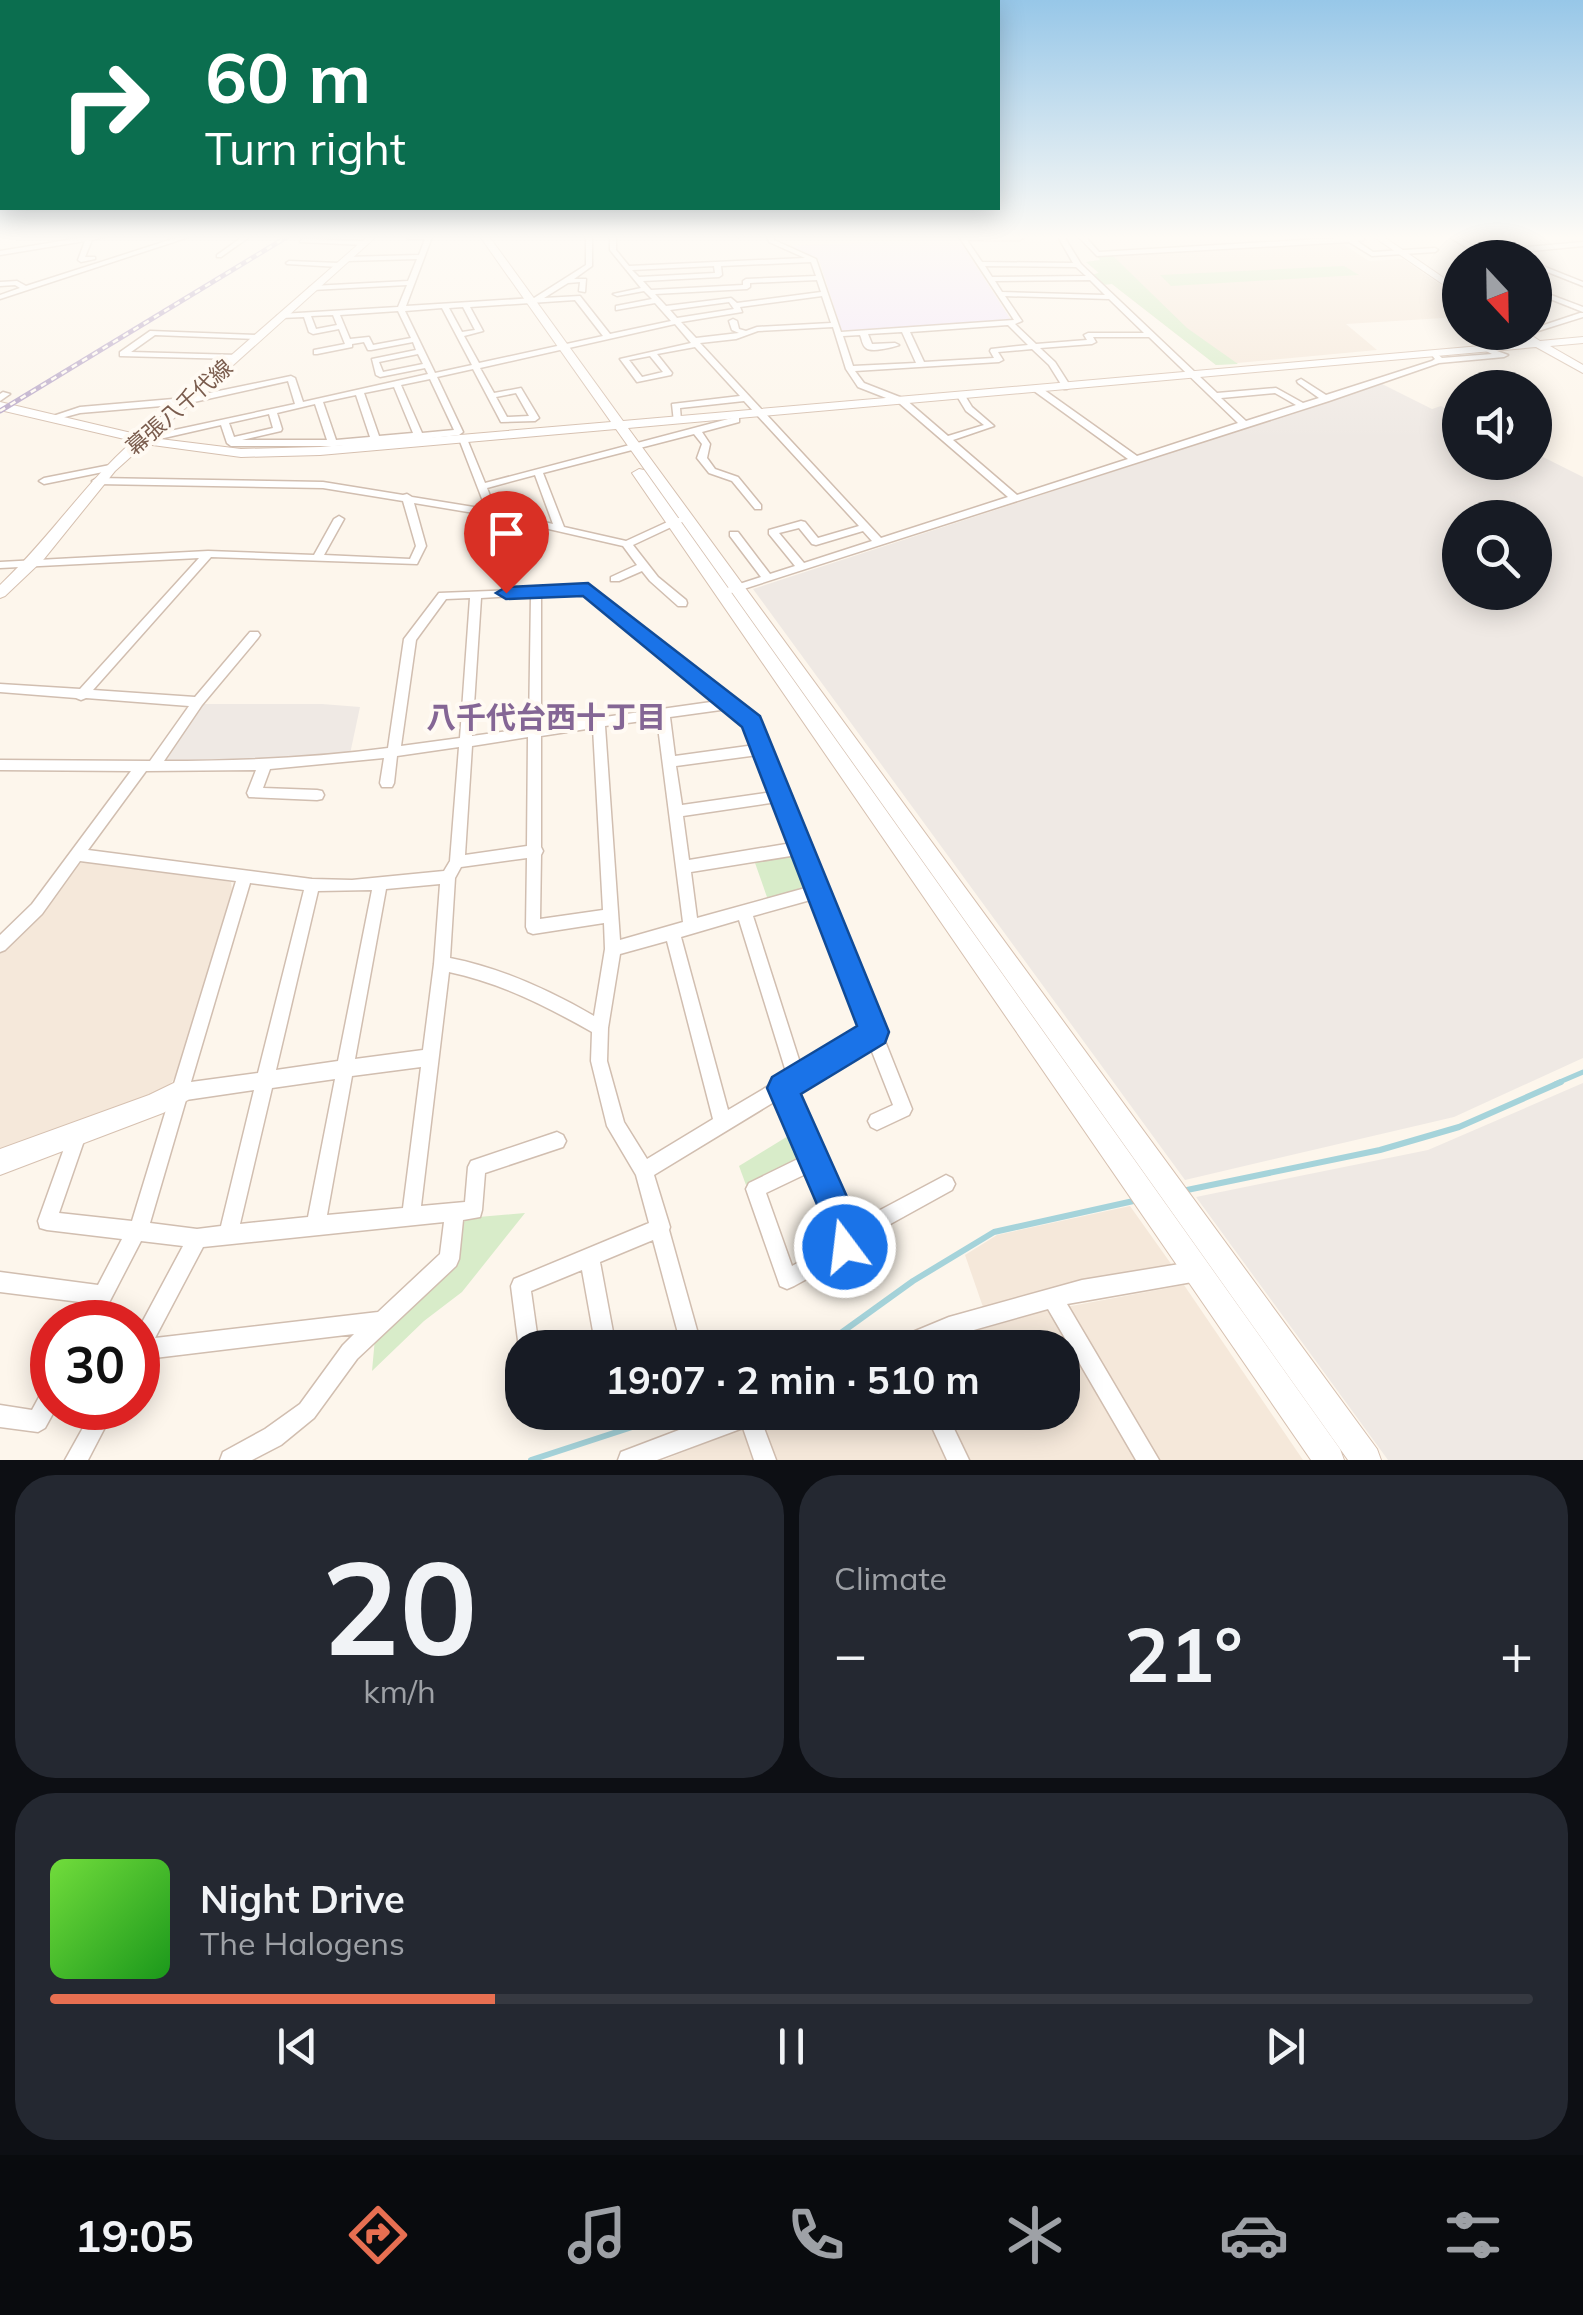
<!DOCTYPE html>
<html lang="en">
<head>
<meta charset="utf-8">
<style>
	body { margin:0; font-family:Mulish,"Noto Sans JP",sans-serif; background:#242831; color:#f1f3f6; height:100vh; display:flex; flex-direction:column; font-size:38px; white-space:nowrap }
	* { box-sizing:border-box; margin:0 }
	p { font-size:32px; color:#9ea1a6 }
	.icon { flex:none; width:55px; height:55px; fill:none; stroke:currentColor; stroke-width:2; stroke-linecap:round; stroke-linejoin:round }
	.map { position:relative; height:1460px; overflow:hidden }
	.drawer { display:flex; flex-direction:column; gap:15px; padding:15px; background:#0d0f14; flex:1 }
	.drawer>* { flex:none }
	.hud { position:absolute; left:0px; top:0px; width:1000px; height:210px; box-shadow:0 5px 25px #0003; background:#0b6e4f; color:#fff; overflow:hidden }
	.needle { width:65px; rotate:158deg }
	.fabs { position:absolute; left:1442px; top:240px; display:grid; gap:20px }
	.fabs a { display:grid; place-items:center; width:110px; height:110px; border-radius:50%; background:#171b24; box-shadow:0 5px 25px #0003; font-size:50px }
	.speed { position:absolute; left:30px; top:1300px; display:flex; gap:20px; font-size:50px; font-weight:700; text-align:center }
	.speed>* { display:grid; place-content:center; width:130px; height:130px; border-radius:50%; background:#171b24; box-shadow:0 5px 25px #0003; line-height:1 }
	.speed .limit { border:15px solid #d22; background:#fff; color:#111 }
	.pin { position:absolute; display:grid; place-items:center; width:85px; height:85px; color:#fff; margin:-102px -42px; border-radius:50% 50% 50% 0; rotate:-45deg; box-shadow:0 0 10px #0007 }
	.pin .icon { rotate:45deg }
	.me { position:absolute; width:110px; margin:-55px; rotate:345deg; stroke-linejoin:round; filter:drop-shadow(0 0 8px #0008) }
	.turn { display:flex; align-items:center; gap:35px; height:210px; padding:0 40px; font-size:45px }
	.turn .icon { width:130px; height:130px; stroke-width:2.5 }
	.turn b { display:block; font-size:70px; line-height:85px }
	.big { font-size:75px; font-weight:700; line-height:1.1 }
	.drawer .widget { flex:1; display:flex; flex-direction:column; justify-content:center; gap:15px; min-width:0; padding:0 35px; border-radius:40px; background:#242831 }
	.drawer .dial { align-items:center; gap:0 }
	.dial b { font-size:130px; line-height:1 }
	.song { display:flex; align-items:center; gap:30px }
	.cover { width:120px; height:120px; border-radius:15px; background:linear-gradient(135deg,hsl(100 70% 55%),hsl(120 70% 35%)) }
	.played { height:10px; border-radius:5px; background:linear-gradient(90deg,#e76f51 30%,#363941 30%) }
	.keys { display:flex; justify-content:space-around; direction:ltr }
	.heat { display:flex; justify-content:space-between; align-items:center; font-size:55px; direction:ltr }
	.drawer .tiles { flex:1; display:grid; gap:15px; grid-template-columns:1fr 1fr }
	.widget:last-child { grid-column:span 2 }
	.trip { position:absolute; left:505px; top:1330px; width:575px; height:100px; border-radius:40px; background:#171b24; box-shadow:0 5px 25px #0003; font-weight:700; line-height:100px; text-align:center }
	.menu { display:flex; height:160px; justify-content:space-around; align-items:center; background:#090b0e; color:#9ea1a6 }
	.menu .icon { width:70px; height:70px }
	.menu .on { color:#e76f51 }
	.menu b { font-size:45px; color:#f1f3f6 }
	.map>svg:first-child { display:block }
	.residential { fill:#f5e8da }
	.industrial { fill:#efe9e4; fill-rule:evenodd }
	.education { fill:#f3e8fa }
	.green { fill:#d8ecc9 }
	.lines { fill:none; stroke-linecap:round; stroke-linejoin:round }
	.stream-far1 { stroke:#a5d3da; stroke-width:5 }
	.stream { stroke:#a5d3da; stroke-width:6 }
	.street-casing { stroke:#d1beb0; stroke-width:3 }
	.secondary-casing { stroke:#d6c0b0; stroke-width:2 }
	.street { fill:#fff; fill-rule:evenodd }
	.secondary { fill:#fff; fill-rule:evenodd }
	.rail-casing { stroke:#b9a8c9; stroke-width:5 }
	.rail { stroke:#fffaf3; stroke-width:2.5; stroke-dasharray:6; stroke-linecap:butt }
	.route { fill:#1a73e8; stroke:#114b97; stroke-width:2.5 }
	.labels { text-anchor:middle; dominant-baseline:central; stroke-width:8; stroke-linejoin:round; paint-order:stroke }
	.far-street-label { font-size:22px; fill:#7a5c4d; stroke:#fffaf3 }
	.neighbourhood-label { font-size:30px; font-weight:bold; fill:#846695; stroke:#fffaf3 }
</style>
</head>
<body>
<div class="map">
<svg width="1583" height="1460" viewBox="0 0 1583 1460">
	<rect width="100%" height="100%" fill="#fdf6ec"/>
	<g class="residential">
		<polygon points="1340,242 1369,261 1403,259 1460,298 1460,317 1346,324 1377,350 1216,365 1112,284 1101,285 1091,275 1099,273 1086,262 1100,260 1097,256"/>
		<polygon points="86,861 231,882 233,900 180,1069 168,1088 0,1150 0,951 76,865"/>
		<polygon points="1130,1206 1174,1268 1055,1288 983,1307 965,1255 997,1235"/>
		<polygon points="1184,1285 1303,1460 1158,1460 1066,1307"/>
		<polygon points="1050,1309 1139,1460 965,1460 942,1413 1062,1412 1062,1348 917,1348"/>
		<polygon points="784,1413 930,1413 952,1460 772,1460 759,1425"/>
		<polygon points="746,1427 758,1460 663,1460"/>
	</g>
	<g class="industrial">
		<path d="M1382,384L1432,409L1441,406L1460,416V462H1535V453L1583,477V1058L1454,1117L1185,1180L753,589ZM1460,518H1535V592H1460Z"/>
		<polygon points="199,704 322,704 360,707 350,754 252,762 161,761"/>
		<polygon points="1583,1083 1583,1460 1388,1460 1196,1197 1428,1150"/>
	</g>
	<polygon class="education" points="958,238 1011,320 842,331 819,260 788,246"/>
	<g class="green">
		<polygon points="1112,255 1187,328 1238,364 1216,365 1112,284 1101,285 1091,275 1099,273 1086,262 1100,260 1097,256"/>
		<polygon points="1344,266 1359,275 1171,286 1160,275"/>
		<polygon points="791,854 797,856 809,885 768,900 754,860"/>
		<polygon points="793,1133 800,1158 746,1185 739,1166"/>
		<polygon points="525,1213 462,1292 424,1321 372,1371 375,1338 467,1218"/>
	</g>
	<g class="lines">
		<polyline class="stream-far1" points="1555,1084 1583,1072"/>
		<g class="stream">
			<polyline points="1187,1190 1380,1150 1459,1127 1561,1082"/>
			<polyline points="820,1348 913,1281 994,1232 1138,1200"/>
			<polyline points="531,1460 678,1412"/>
		</g>
		<g class="street-casing">
			<g id="street">
				<polygon points="87,235 113,235 92,240 85,257 95,257 95,259 81,262 78,260 85,241 0,255 0,251 86,237"/>
				<polygon points="185,235 195,235 0,299 0,295 20,288 15,285 0,286 0,282 17,281 26,286"/>
				<polygon points="245,235 252,235 221,257 217,257 217,255"/>
				<path d="M407,235H429L432,237L406,306L534,298L586,265V235H592V266L574,279H586L585,292L579,291L580,282L568,283L544,298L580,296L610,334L671,321L655,303L616,310V306L652,299L644,291L617,296L613,294L641,288L610,250V235H616V250L629,266L805,258L769,242L766,235H772L774,240L816,259L841,332L1014,320L958,235H1022L1023,238L1020,240H967L982,262L1073,263L1057,235H1063L1081,264L1217,393L1276,388L1303,403L1319,398L1298,383L1297,381L1301,379L1326,395L1432,361L1435,359L1431,354L1435,352L1442,358L1492,354L1482,349L1486,347L1508,355L1504,357L1439,363L1329,401L731,593L727,592L726,590L727,588L761,577L730,536V532H738L770,574L795,566L769,534V530L801,521L805,522L818,538L859,526L744,401L680,408L681,420L674,422L672,404L740,396L695,347L657,354L672,373L671,375L637,382L620,359L691,343L675,324L480,368L494,393L521,388L539,418L535,421L501,422L473,369L437,377L463,432L459,435L376,444L335,446H231L227,443L221,425L142,443L138,440L142,437L295,404L288,381L185,404L80,413L54,420L50,417L80,407L185,398L291,376L295,378L303,402L428,374L425,368L380,377L376,375L372,359L416,350L413,342L371,350H368L364,342L352,344V347L317,354H314V350L345,344L339,329L313,334L309,332L304,317L281,318L277,316L281,314L398,307L407,285L312,290L309,288L312,286L408,281L417,259L346,261L343,259L346,257L419,255L425,239H409L406,237ZM811,262L816,276L746,279L743,281V285L651,290L643,281L719,277L722,275L721,266ZM714,266L715,273L639,277L632,270ZM985,266L1076,267L1086,276L992,277ZM817,280L821,292L737,303L731,298L666,306L655,294L747,289L750,287V283ZM1090,280L1105,295L1002,292L995,281ZM822,296L831,323L757,327L746,331L739,329L737,321L733,319L729,321L732,330L739,333L696,338L681,322L742,312L740,307ZM1005,296L1109,299L1144,333H1088L1084,335L1087,340L1036,344L1015,324L1022,321ZM575,300L603,336L479,363L464,336L483,331L470,307ZM729,302L734,309L677,318L670,310ZM463,307L475,330L462,332L449,308ZM442,308L472,365L435,373L405,311ZM398,311L411,338L373,345L369,337L350,339L340,315ZM333,315L337,325L316,329L311,316ZM1008,325L1028,345L991,349L990,351L994,358L924,362L910,332ZM833,327L846,369L858,387L899,403L1008,497L881,538L700,343L736,339L758,331ZM902,332L916,363L853,366L843,336L860,335C862,339 862,345 866,348C872,353 893,347 899,345L895,343L872,344L868,334ZM1093,337H1149L1238,423L1137,456L1040,387H1034V391L1128,459L1017,495L953,440L994,426L972,407L964,394L957,396L966,411L984,425L948,436L905,399L864,383L855,371L999,362L1003,360L998,352L1032,349L1049,365L1064,389H1067L1071,387L1055,362L1040,348L1092,344L1096,342ZM418,354L423,364L383,372L379,362ZM650,356L663,372L642,377L629,360ZM430,379L454,430L422,433L401,385ZM394,387L413,433L379,436L364,393ZM516,393L529,416L507,417L496,397ZM1275,393L1296,405L1246,421L1221,398ZM356,395L370,437L336,440L323,402ZM315,404L327,440H242L281,431L282,429L277,413ZM269,414L273,428L234,437L229,423ZM799,528L812,544L816,545L863,531L872,541L804,563L779,533Z"/>
				<polygon points="729,235 741,235 738,237"/>
				<polygon points="1077,235 1084,235 1099,252 1355,237 1353,235 1360,235 1364,238 1364,240 1357,241 1373,252 1435,248 1438,250 1435,252 1372,256 1349,242 1097,256"/>
				<polygon points="1446,235 1454,235 1483,251 1583,242 1583,246 1489,255 1493,258 1484,258"/>
				<polygon points="302,239 365,241 368,243 365,245 300,242"/>
				<polygon points="289,261 339,263 342,265 339,267 287,264 286,263"/>
				<polygon points="1535,263 1583,282 1583,286 1535,267"/>
				<polygon points="1535,289 1583,307 1583,312 1535,293"/>
				<polygon points="1580,313 1583,313 1583,317 1535,332 1535,328"/>
				<polygon points="150,331 258,335 262,337 258,339 155,335 131,352 238,355 238,359 235,359 120,356 120,352"/>
				<polygon points="3,392 10,394 0,401 0,394"/>
				<path d="M733,413H739V422L702,432L710,444L707,458L715,469L738,477L761,505V509H755L732,481L709,473L697,458L702,444L694,434L543,473L564,527L626,541L676,518H682V522L633,545L658,577L686,600L687,603L686,606H678L650,581L642,571L619,581H611V577L637,565L623,546L492,516L414,503L426,546L417,564L211,557L93,690L195,697L250,632H258L260,635L258,638L202,705L164,761C239,761 314,758 388,748L404,639L439,593L592,587L756,719L769,749L912,1109L909,1115L877,1130L871,1127L868,1121L871,1115L893,1105L869,1044L793,1091L852,1225L946,1175L952,1178L955,1184L952,1190L856,1243L852,1254L794,1286L787,1289L780,1286L746,1189L749,1183L804,1156L779,1099L654,1175L670,1227L669,1230L702,1348H682L653,1240L600,1262L616,1348H596L582,1270L531,1291L539,1348H522V1355L519,1348L511,1286L514,1279L649,1223L636,1175L607,1126L591,1061L592,1032C546,1006 501,983 449,972L421,1206L465,1202L468,1167L471,1161L557,1132L563,1135L566,1141L563,1147L485,1173L482,1210L480,1217L463,1220L459,1259L456,1266L357,1359L314,1418L281,1445L252,1460H220L223,1452L265,1429L300,1404L343,1345L354,1334L138,1360V1330L183,1246L141,1241L99,1322H79L88,1303L0,1292V1272L98,1285L122,1239L47,1230L40,1228L38,1221L71,1129L77,1126L83,1129L86,1135L59,1213L132,1221L236,881L80,861L42,914L5,950L0,952V935L32,904L131,771L0,770V760L150,761L189,706L86,698L81,700L76,698L0,692V684L80,689L199,558L0,568V562L208,551L314,555L334,519L339,516L344,519L324,555L410,559L416,546L403,501L323,488L97,484L92,481L97,478L323,482L403,495L407,494L412,497L486,509L459,439L460,437L467,439L485,483L732,418ZM535,475L553,524L496,511L487,488ZM586,593L718,701L541,726V595ZM531,595L529,728L472,736L481,598ZM470,598L460,738L401,746L416,640L446,599ZM728,709L747,725L755,745L675,756L670,717ZM657,719L683,922L620,940L605,726ZM593,728L603,910L540,919L541,855L543,851L541,847V736ZM528,737L527,846L465,855L472,746ZM459,747L450,861L444,871L352,880L312,879L88,850L146,771L256,770L247,793L249,797L317,800L322,799L324,795L322,791L317,790L263,788L270,769L384,758L380,783L382,787H392L394,783L397,756ZM758,755L773,792L682,805L676,766ZM777,802L792,843L689,860L683,816ZM797,855L809,887L697,918L691,872ZM527,858L526,927L528,932L533,934L604,923L605,949L594,1016C549,990 501,968 450,958L455,878L461,867ZM250,883L304,890L258,1073L191,1082ZM440,884L434,964L423,1050L355,1059L386,889ZM372,890L338,1061L276,1070L318,891ZM814,899L864,1029L801,1066L753,916ZM739,920L787,1075L728,1110L681,937ZM667,941L713,1119L647,1159L624,1122L607,1061L608,1028L620,954ZM421,1067L403,1208L327,1215L352,1076ZM335,1079L308,1217L240,1224L272,1088ZM254,1090L221,1226L197,1229L150,1223L186,1100ZM810,1172L839,1237L837,1241L792,1266L766,1193ZM444,1222L440,1254L378,1312L155,1338L203,1247Z"/>
				<polygon points="110,465 115,468 113,470 44,484 39,481 44,478"/>
				<polygon points="1198,1261 1205,1264 1208,1271 1205,1278 1198,1281 1067,1304 1159,1460 1136,1460 1048,1309 949,1337 924,1348 888,1348 891,1341 949,1317 1082,1280"/>
				<polygon points="52,1383 52,1408 56,1408 45,1428 38,1432 0,1427 0,1405 32,1410 45,1386"/>
				<polygon points="94,1408 115,1408 88,1460 65,1460"/>
				<polygon points="698,1412 719,1412 719,1415 727,1412 766,1412 761,1420 776,1460 754,1460 743,1428 657,1460 618,1460 621,1452 700,1422"/>
				<polygon points="925,1412 946,1412 969,1460 947,1460"/>
			</g>
		</g>
		<g class="secondary-casing">
			<g id="secondary">
				<path d="M369,235H378L152,438L241,449L320,447L611,422L479,235H488L623,421L1527,342L1513,332H1526L1540,341L1583,337V343L1550,346L1583,365V373L1536,347L628,428L1377,1449L1381,1460H1348L616,429L320,455L241,457L145,444L115,471L44,559L5,596L0,598V585C49,539 84,484 133,441L0,410V402L140,435Z"/>
				<polygon points="1371,235 1381,235 1460,289 1460,296"/>
				<polygon points="639,469 644,470 1340,1449 1344,1460 1311,1460 632,473"/>
				<polygon points="180,1080 188,1084 192,1092 188,1100 163,1113 0,1175 0,1149 149,1095"/>
			</g>
		</g>
		<use href="#street" class="street"/>
		<use href="#secondary" class="secondary"/>
		<g class="rail-casing">
			<polyline id="rail" points="0,411 290,235"/>
		</g>
		<use href="#rail" class="rail"/>
	</g>
	<linearGradient id="sky" x2="0" y2="1"><stop stop-color="#97c7e8"/><stop offset="0.54" stop-color="#fefbf6"/><stop offset="1" stop-color="#fefbf6" stop-opacity="0"/></linearGradient>
	<rect width="1583" height="439" fill="url(#sky)"/>
	<polygon class="route" points="588,583 760,716 889,1032 885,1043 801,1094 865,1237 857,1259 845,1264 833,1259 828,1247 831,1237 767,1088 772,1077 857,1026 742,727 583,596 506,599 496,593 506,587"/>
	<g class="labels">
		<g class="far-street-label">
			<text transform="translate(179 407) rotate(-41)">幕張八千代線</text>
		</g>
		<g class="neighbourhood-label">
			<text x="546" y="717">八千代台西十丁目</text>
		</g>
	</g>
</svg>
<div class="fabs">
<a><svg class="needle" viewBox="-14 -14 28 28"><path d="M0-13l5 13h-10z" fill="#e53935"/><path d="M0 13l5-13h-10z" fill="#9ea1a6"/></svg></a>
<a><svg class="icon" aria-label="sound" viewBox="0 0 24 24"><path d="M4 9h4l5-4v14l-5-4H4zM17 9q2 3 0 6"/></svg></a>
<a><svg class="icon" aria-label="search" viewBox="0 0 24 24"><circle cx="10" cy="10" r="6"/><path d="M15 15l6 6"/></svg></a>
</div>
<div class="speed"><div class="limit">30</div></div>
<div class="pin" style="left:506px;top:593px;background:#d93025"><svg class="icon" aria-label="arrive" viewBox="0 0 24 24"><path d="M6 21V4h12l-3 4 3 4H6"/></svg></div>
<svg class="me" style="left:845px;top:1247px" viewBox="-20 -20 40 40"><circle r="17" fill="#1a73e8" stroke="#fff" stroke-width="3"/><path d="M0-11L8 9 0 5-8 9z" fill="#fff"/></svg>
<div class="trip">19:07 · 2 min · 510 m</div>
<div class="hud">
<div class="turn"><svg class="icon" aria-label="right" viewBox="0 0 24 24"><path d="M7 20v-9h11M14 6l5 5-5 5"/></svg><div><b>60 m</b>Turn right</div></div>
</div>
</div>
<section class="drawer">
<div class="tiles">
<div class="widget dial"><b>20</b><p>km/h</p></div>
<div class="widget"><p>Climate</p>
<div class="heat"><a>−</a><b class="big">21°</b><a>+</a></div>
</div>
<div class="widget">
<div class="song"><i class="cover"></i><div><b>Night Drive</b><p>The Halogens</p></div></div>
<div class="played"></div>
<div class="keys"><svg class="icon" aria-label="previous" viewBox="0 0 24 24"><path d="M18 5L8 12l10 7zM5 5v14"/></svg><svg class="icon" aria-label="pause" viewBox="0 0 24 24"><path d="M8 5v14M16 5v14"/></svg><svg class="icon" aria-label="next" viewBox="0 0 24 24"><path d="M6 5l10 7-10 7zM19 5v14"/></svg></div>
</div>
</div>
</section>
<nav class="menu">
<b>19:05</b>
<svg class="icon on" aria-label="directions" viewBox="0 0 24 24"><path d="M12 3l9 9-9 9-9-9zM9 14v-3h6M13 9l2 2-2 2"/></svg>
<svg class="icon" aria-label="music" viewBox="0 0 24 24"><path d="M9 18V5l10-2v13"/><circle cx="6" cy="18" r="3"/><circle cx="16" cy="16" r="3"/></svg>
<svg class="icon" aria-label="phone" viewBox="0 0 24 24"><path d="M5 4h4l2 5-3 2q2 4 5 5l2-3 5 2v4C11 20 4 13 5 4z"/></svg>
<svg class="icon" aria-label="climate" viewBox="0 0 24 24"><path d="M12 3v18M4 7l16 10M4 17L20 7"/></svg>
<svg class="icon" aria-label="car" viewBox="0 0 24 24"><path d="M5 17H2v-5l4-1 3-4h7l3 4 3 1v5h-3M9 17h6M6 11h13"/><circle cx="7" cy="17" r="2"/><circle cx="17" cy="17" r="2"/></svg>
<svg class="icon" aria-label="filters" viewBox="0 0 24 24"><path d="M4 7h16M4 17h16"/><circle cx="9" cy="7" r="2"/><circle cx="15" cy="17" r="2"/></svg>
</nav>
</body>
</html>
